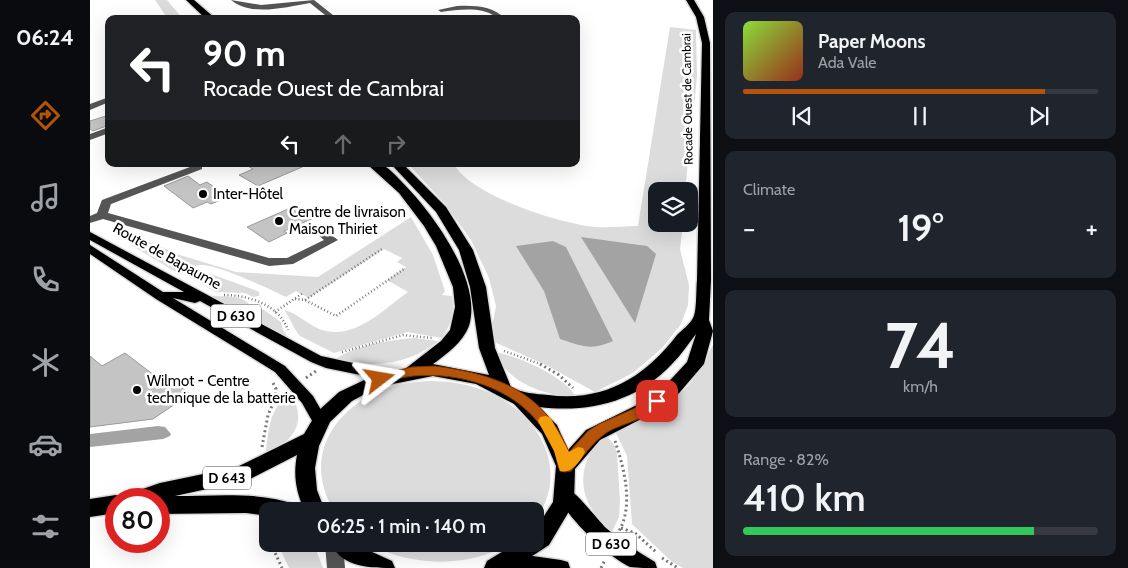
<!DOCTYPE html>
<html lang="en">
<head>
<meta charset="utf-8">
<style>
	body { margin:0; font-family:Cabin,sans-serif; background:#20242c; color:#f1f3f6; height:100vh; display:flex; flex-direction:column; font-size:19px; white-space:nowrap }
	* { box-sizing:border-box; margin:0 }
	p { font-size:16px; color:#9ea1a6 }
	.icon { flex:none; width:28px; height:28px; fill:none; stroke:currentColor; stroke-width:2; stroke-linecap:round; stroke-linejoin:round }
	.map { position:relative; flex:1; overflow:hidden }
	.sheet { display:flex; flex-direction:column; gap:12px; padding:12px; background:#0d0f14; width:415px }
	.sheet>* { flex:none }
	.hud { position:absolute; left:15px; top:15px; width:475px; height:152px; border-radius:10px; box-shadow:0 5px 20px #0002; background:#202124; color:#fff; overflow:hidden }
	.controls { position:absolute; left:558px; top:182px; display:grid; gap:10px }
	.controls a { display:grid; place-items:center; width:50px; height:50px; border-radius:10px; background:#171b24; box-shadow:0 5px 20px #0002; font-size:25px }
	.speed { position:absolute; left:15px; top:488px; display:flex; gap:10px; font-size:25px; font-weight:700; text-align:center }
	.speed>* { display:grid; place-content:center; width:65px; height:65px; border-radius:50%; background:#171b24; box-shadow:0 5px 20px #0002; line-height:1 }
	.speed .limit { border:8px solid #d22; background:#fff; color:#111 }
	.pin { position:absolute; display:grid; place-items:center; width:42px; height:42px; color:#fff; margin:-21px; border-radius:10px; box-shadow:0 2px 8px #0006 }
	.me { position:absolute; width:55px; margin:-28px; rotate:76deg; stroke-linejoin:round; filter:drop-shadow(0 0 4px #0008) }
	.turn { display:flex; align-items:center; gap:18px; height:105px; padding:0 15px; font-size:22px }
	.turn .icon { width:65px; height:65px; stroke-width:2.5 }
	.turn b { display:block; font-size:35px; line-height:42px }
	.lanes { display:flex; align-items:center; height:48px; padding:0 15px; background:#0003; justify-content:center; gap:25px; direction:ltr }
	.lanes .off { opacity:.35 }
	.big { font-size:38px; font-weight:600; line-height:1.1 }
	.sheet .tile { flex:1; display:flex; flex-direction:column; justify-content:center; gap:8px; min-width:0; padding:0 18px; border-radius:10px; background:#20242c }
	.sheet .dial { align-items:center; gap:0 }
	.dial b { font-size:65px; line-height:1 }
	.song { display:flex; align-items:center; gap:15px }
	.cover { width:60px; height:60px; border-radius:8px; background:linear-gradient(135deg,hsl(90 70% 55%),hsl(10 70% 35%)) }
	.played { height:5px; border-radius:2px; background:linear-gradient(90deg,#b45309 85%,#363941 85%) }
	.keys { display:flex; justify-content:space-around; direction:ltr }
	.heat { display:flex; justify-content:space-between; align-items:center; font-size:28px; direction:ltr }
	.charge { height:8px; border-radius:4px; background:linear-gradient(90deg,#34c759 82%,#363941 0) }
	.trip { position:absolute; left:169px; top:502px; width:285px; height:50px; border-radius:10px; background:#171b24; box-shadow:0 5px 20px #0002; font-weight:600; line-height:50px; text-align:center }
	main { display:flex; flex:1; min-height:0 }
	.tab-bar { display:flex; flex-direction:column; width:90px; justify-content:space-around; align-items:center; background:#090b0e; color:#9ea1a6 }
	.tab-bar .icon { width:35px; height:35px }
	.tab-bar .current { color:#b45309 }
	.tab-bar b { font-size:22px; color:#f1f3f6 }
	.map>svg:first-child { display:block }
	.green { fill:#dcdcdc }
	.water { fill:#a3a3a3 }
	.building { fill:#c4c4c4; stroke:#999 }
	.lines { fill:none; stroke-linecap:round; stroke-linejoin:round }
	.major-casing { stroke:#dbdbdb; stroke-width:3 }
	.highway-casing { stroke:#dbdbdb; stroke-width:3 }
	.path-far1 { stroke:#777; stroke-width:2.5; stroke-dasharray:1 2.5; stroke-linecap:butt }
	.path { stroke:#777; stroke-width:3; stroke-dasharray:2 3; stroke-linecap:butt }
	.minor { fill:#555; fill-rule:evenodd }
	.major { fill:#000; fill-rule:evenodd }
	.highway { fill:#000; fill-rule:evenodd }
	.route { fill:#b45309; stroke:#753606 }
	.slow { fill:#f59e0b }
	.poi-dot { fill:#000; stroke:#fff; stroke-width:2 }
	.labels { text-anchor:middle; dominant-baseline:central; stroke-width:5; stroke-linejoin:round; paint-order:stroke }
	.far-street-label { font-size:12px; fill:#000; stroke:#fff }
	.shield { fill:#fff; stroke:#4c4c4c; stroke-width:1 }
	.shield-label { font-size:14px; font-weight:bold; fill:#000 }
	.poi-label { font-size:15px; fill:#000; stroke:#fff; text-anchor:start }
	.street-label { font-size:15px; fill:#000; stroke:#fff }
</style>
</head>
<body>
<main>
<nav class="tab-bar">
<b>06:24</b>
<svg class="icon current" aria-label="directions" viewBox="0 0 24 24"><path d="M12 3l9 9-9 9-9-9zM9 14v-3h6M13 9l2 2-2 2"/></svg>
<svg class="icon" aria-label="music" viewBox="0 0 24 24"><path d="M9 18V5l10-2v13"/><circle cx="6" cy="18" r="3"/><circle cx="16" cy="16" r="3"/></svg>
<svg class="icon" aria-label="phone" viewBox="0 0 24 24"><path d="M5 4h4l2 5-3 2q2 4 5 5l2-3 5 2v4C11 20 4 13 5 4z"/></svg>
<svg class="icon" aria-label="climate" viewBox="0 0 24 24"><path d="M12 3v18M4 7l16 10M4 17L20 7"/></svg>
<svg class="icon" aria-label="car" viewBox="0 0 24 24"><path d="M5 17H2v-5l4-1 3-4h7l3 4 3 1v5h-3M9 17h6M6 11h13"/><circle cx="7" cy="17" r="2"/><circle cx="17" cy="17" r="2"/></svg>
<svg class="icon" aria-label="filters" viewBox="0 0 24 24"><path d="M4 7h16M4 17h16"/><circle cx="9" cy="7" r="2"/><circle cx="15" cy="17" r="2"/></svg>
</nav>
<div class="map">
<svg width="623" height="568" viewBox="0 0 623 568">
	<rect width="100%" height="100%" fill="#fff"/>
	<g class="green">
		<polygon points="65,0 77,0 93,19 78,19"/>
		<path d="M580,27L606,30L607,77L595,191H566V224H593L590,249L599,285L598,305L591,324L572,348L543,373L505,392L454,364L404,342L403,322L406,306L399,278L381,240L355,204L318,164H364C380,195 470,224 505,227C519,228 534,226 548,226Z"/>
		<path d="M321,217L343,255L355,291L352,295L362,296C365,313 361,324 352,338L317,332L244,353L210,336C203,329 201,318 194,310C207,313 217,324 229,329C263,342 293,310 318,292L297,280L316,267L307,262L312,258L294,249L219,298L206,291L196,297C179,289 129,265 112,265C102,265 96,273 86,272L41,245L52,239L90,255L146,272L228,277Z"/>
		<polygon points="106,272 118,273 165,290 169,292 169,296 163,297 155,293 125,292 98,276"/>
		<path d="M118,295C131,298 149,293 159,304L142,308Z"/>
		<polygon points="165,308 174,310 191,322 193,330 200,340 159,318 159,313"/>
		<path d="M325,338L348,341C318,366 281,367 244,361C258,346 305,339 325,338Z"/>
		<path d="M623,345V568H593L581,561L542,524L537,456L525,431C550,418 583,405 601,382C610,371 616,357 623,345Z"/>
		<path d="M404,352C426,355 475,376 486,397C452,395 420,384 404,352Z"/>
		<path d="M338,381C359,381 379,384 398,392C450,415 481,470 445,521V511H244C214,461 239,413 290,391C305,384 322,382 338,381Z"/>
		<path d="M201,393C218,425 203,440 175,456C179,431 178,408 201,393Z"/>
		<path d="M516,435L525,446L527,454L530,501L529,517L522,532C517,527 510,521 506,515C485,489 491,455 516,435Z"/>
		<polygon points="188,544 221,544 226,550 233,568 199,568"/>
		<path d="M279,544H420C377,568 322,567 279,544Z"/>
	</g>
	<g class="water">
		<polygon points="491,237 557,246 566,254 545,323"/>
		<path d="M463,241L476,247L523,341C501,351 492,346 470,339L454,291L426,246Z"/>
		<polygon points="68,426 75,427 81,434 80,436 73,439 0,447 0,434"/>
	</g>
	<g class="building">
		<polygon points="19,115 19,125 3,131 0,129 0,121"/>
		<polygon points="154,164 219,164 168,186 149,175 163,169"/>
		<polygon points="98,176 110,185 117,182 138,197 121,204 117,202 103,208 74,186"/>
		<polygon points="205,206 224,218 194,231 197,233 179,242 157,227"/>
		<polygon points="35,353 73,382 79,378 100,394 63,419 0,427 0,356 12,366"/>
	</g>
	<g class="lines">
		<g class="major-casing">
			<g id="major">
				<polygon points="0,232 231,356 300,371 305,372 307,376 305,380 300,381 236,368 221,362 110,301 105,303 83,298 195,366 223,396 238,422 235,426 230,428 225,426 212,403 185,372 66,299 0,254 0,245 73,292 94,292 0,240"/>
				<path d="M475,487C486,491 506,518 516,528C531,541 548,552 565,562L567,568C560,568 547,568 540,567C515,555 479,519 466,494L469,489Z"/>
				<polygon points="421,553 471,560 478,562 480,568 418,568 414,567 412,561 414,555"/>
			</g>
		</g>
		<g class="highway-casing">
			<g id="highway">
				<polygon points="96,0 104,0 126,19 116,19"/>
				<path d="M596,0H604L614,17L620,43L621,280L619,320L623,331L614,364L584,399L563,413L510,440L485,469L484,503L459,545L424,568H394L397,561L425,544H445V530L463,502L466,466L452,434L424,404L386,384L343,376L288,387L262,401L240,422L229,446L225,468L227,490L235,511H215C206,493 203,475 207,455L158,480L85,496C125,496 169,491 207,505L210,511H178V516L156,513L69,514V499H38L41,493L70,483L147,467L214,434L227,412L249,392L285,375L315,369L351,341L360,330L365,307L363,287L346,246L334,226L309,193L277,164C281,164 285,163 289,164C297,165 306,176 312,182C342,212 393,281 379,326C373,342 357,354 343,364L399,375L389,348L380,287L369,250L346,212L301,164H313L356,207L383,250L396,287L405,348L421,387C433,393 445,394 458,395C514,402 554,378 587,335C592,330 600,324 603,318C607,312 606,288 607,280L612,43L606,17ZM606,334L597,362L572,389L551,403L496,430L478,450L467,425L449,407C500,413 546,402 582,364C591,355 598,344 606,334Z"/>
				<polygon points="26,495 34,499 26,499 26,513 0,517 0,499"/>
				<path d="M241,544H269L280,551L302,561L305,568C281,568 253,568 241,544Z"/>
			</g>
		</g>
		<g class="path-far1">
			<path d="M134,295C159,295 189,305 198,330"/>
			<polyline points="205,299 215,300 246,316 314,269"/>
			<polyline points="215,300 292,249"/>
			<polyline points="185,312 213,293"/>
			<polyline points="414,351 453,365"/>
			<polyline points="252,352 313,335 342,338"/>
		</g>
		<g class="path">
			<polyline points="450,364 469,375 483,388"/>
			<polyline points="216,378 226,371"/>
			<polyline points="183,383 186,389 185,399"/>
			<path d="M525,441C534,468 544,505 529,531"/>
			<polyline points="172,447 178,415 185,399 195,393"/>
			<polyline points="172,522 178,535"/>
			<polyline points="531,528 545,533 566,552"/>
			<polyline points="181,544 192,568"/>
			<polyline points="572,558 588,568"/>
			<polyline points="511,568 515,560"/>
		</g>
		<g class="minor">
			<path d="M141,0L171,5L224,0L248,19H240L220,3C196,7 161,17 141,0Z"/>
			<path d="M367,6C384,5 403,6 416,19C407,19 402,13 393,11C379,8 365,10 351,12L348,10Z"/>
			<polygon points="19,97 19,102 0,110 0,104"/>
			<polygon points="19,127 19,133 0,140 0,134"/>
			<polygon points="108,164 112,165 112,169 21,204 18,213 179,258 197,258 234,240 226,233 228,231 236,231 248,240 203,264 179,266 13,219 0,223 0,216 7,213 12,200"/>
			<polygon points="235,544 253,544 255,568 237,568"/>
		</g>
		<use href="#major" class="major"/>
		<use href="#highway" class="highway"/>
	</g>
	<path class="route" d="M345,366C406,374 454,391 479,452L498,431L509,424L543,409L562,398H572L574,401C565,418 531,423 516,433C502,443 492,458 481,471L475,472L470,471C467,465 467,459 465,452C462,444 456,432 450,425C422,387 369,372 323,376C312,377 301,381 290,384L285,382L283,379L285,376L322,367Z"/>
	<path class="slow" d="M455,416L460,417L479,452L488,447L493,448L495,452C490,462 481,474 470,471L464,451L448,421L450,417Z"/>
	<g class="poi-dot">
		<circle cx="113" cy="194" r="5"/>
		<circle cx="189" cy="221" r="5"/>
		<circle cx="47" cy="390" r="5"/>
	</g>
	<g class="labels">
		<g class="far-street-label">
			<text transform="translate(597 99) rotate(-91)">Rocade Ouest de Cambrai</text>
		</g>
		<g class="shield">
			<rect x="121" y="304.5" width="50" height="23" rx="4"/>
			<rect x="113" y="466.5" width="48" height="23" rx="4"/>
			<rect x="496" y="532.5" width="50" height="23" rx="4"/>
		</g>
		<g class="shield-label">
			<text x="146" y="316">D 630</text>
			<text x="137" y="478">D 643</text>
			<text x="521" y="544">D 630</text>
		</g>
		<g class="poi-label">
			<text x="123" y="194">Inter-Hôtel</text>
			<text x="199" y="212">Centre de livraison<tspan x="199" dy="17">Maison Thiriet</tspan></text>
			<text x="57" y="381">Wilmot - Centre<tspan x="57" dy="17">technique de la batterie</tspan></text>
		</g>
		<g class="street-label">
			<text transform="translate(77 256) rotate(29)">Route de Bapaume</text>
		</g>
	</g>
</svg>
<div class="controls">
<a><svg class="icon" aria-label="layers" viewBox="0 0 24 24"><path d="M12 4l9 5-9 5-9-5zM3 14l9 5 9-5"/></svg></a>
</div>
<div class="speed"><div class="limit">80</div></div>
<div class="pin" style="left:567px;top:401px;background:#d93025"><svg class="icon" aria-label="arrive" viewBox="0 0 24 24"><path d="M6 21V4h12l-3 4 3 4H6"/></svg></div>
<svg class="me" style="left:290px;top:379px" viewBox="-20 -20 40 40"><path d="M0-17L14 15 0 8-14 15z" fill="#b45309" stroke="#fff" stroke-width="4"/></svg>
<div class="trip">06:25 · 1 min · 140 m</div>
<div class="hud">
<div class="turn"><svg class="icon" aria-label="left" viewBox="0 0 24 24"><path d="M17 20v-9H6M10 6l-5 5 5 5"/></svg><div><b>90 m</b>Rocade Ouest de Cambrai</div></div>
<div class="lanes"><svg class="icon" aria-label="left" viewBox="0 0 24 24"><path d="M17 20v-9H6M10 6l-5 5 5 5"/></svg><svg class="icon off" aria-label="ahead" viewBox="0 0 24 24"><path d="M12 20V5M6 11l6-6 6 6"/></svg><svg class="icon off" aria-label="right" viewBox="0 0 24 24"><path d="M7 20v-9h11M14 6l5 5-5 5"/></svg></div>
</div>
</div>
<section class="sheet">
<div class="tile">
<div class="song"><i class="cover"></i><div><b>Paper Moons</b><p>Ada Vale</p></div></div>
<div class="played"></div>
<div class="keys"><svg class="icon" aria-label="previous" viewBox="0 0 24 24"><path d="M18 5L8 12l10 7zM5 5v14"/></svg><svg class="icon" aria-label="pause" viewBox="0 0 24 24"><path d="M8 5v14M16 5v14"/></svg><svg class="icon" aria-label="next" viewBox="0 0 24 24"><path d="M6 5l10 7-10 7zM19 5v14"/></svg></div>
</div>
<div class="tile"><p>Climate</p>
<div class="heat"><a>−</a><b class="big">19°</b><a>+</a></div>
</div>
<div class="tile dial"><b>74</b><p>km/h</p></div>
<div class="tile"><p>Range · 82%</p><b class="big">410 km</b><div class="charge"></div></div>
</section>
</main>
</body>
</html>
